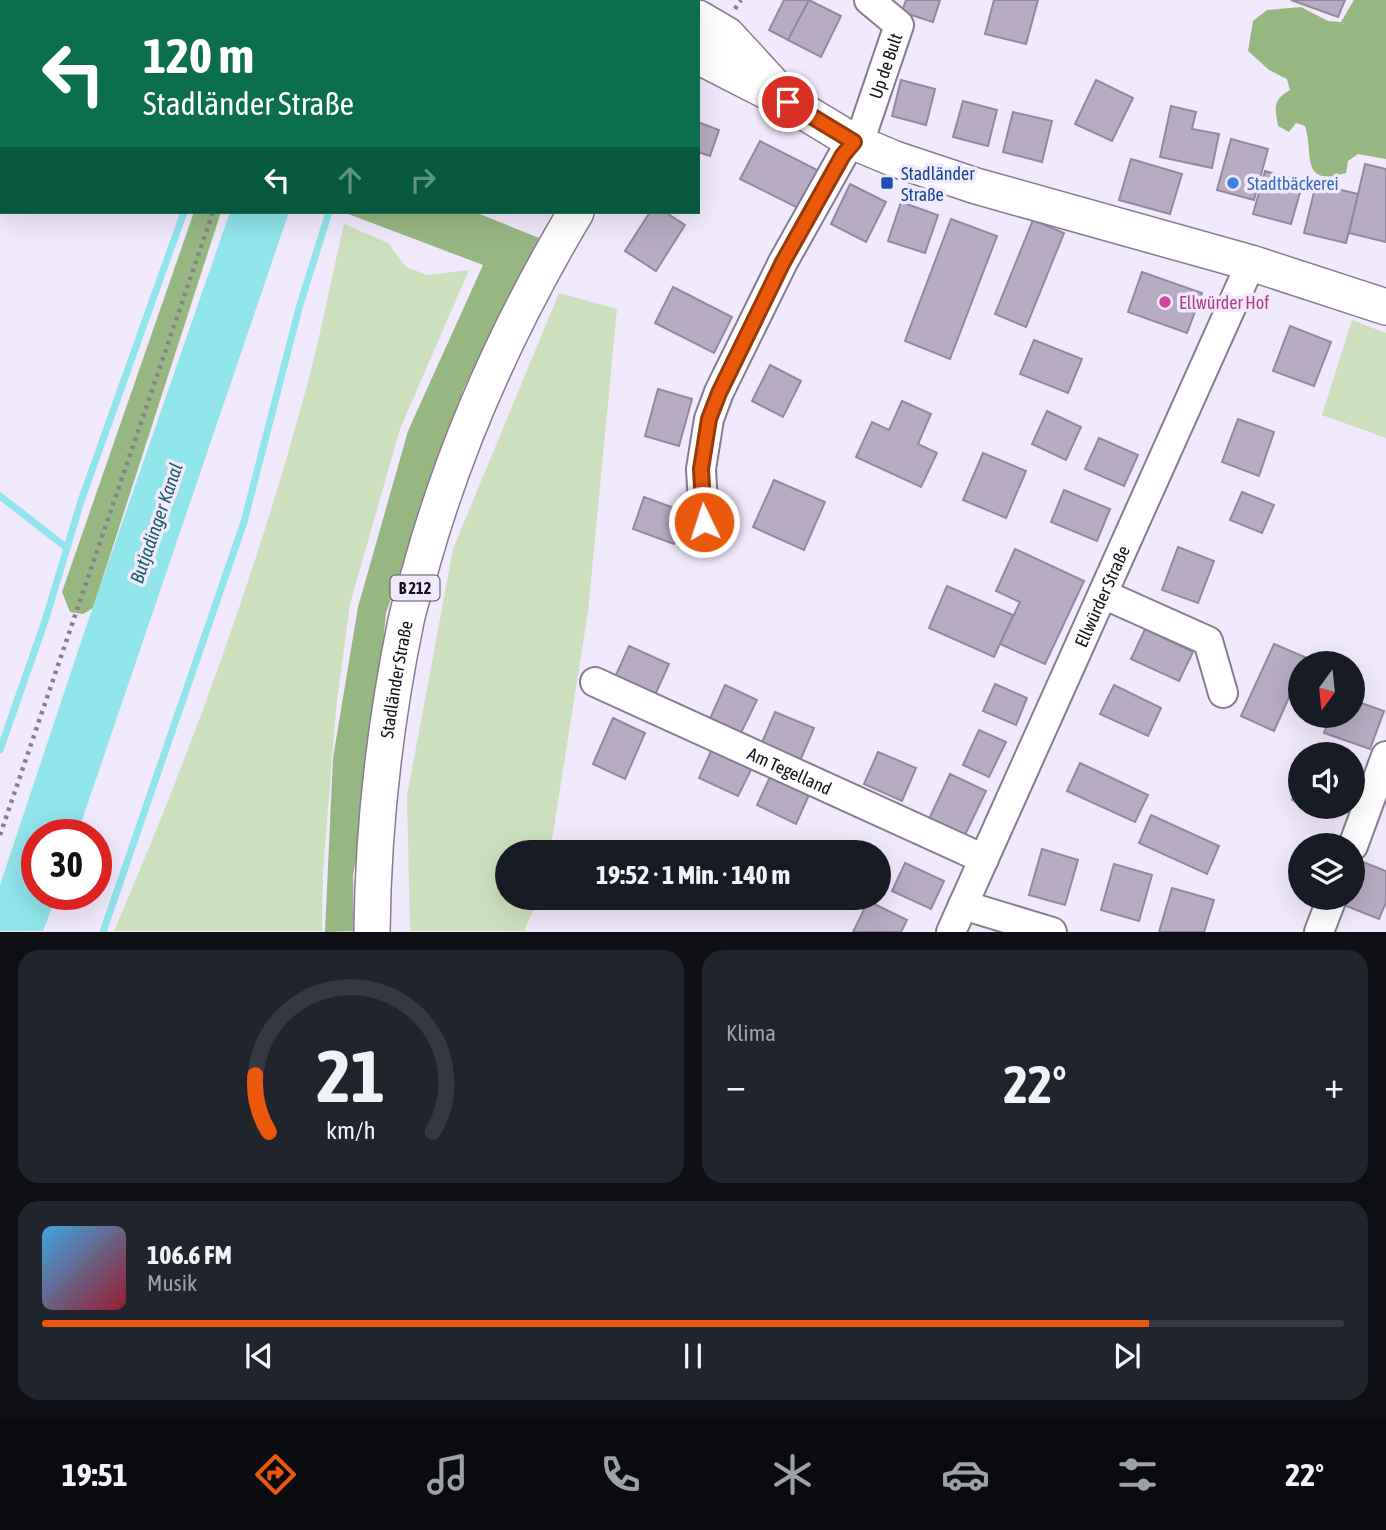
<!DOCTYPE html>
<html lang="de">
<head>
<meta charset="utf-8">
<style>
	body { margin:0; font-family:"Asap Condensed",sans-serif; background:#20242c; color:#f1f3f6; height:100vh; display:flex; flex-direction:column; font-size:26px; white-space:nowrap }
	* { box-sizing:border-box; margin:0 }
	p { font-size:23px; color:#9ea1a6 }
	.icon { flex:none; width:38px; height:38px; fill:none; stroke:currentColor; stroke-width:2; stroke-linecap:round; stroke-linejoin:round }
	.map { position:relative; height:932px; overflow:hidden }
	.panel { display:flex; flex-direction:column; gap:18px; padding:18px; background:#0d0f14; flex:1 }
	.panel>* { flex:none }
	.hud { position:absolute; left:0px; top:0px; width:700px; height:214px; box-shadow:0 7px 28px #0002; background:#0b6e4f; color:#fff; overflow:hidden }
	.needle { width:46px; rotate:195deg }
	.tools { position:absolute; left:1288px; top:651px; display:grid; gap:14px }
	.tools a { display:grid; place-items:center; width:77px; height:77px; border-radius:50%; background:#171b24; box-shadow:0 7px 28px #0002; font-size:35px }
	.speed { position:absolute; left:21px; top:819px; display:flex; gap:14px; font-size:35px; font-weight:700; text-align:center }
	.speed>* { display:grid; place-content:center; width:91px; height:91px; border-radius:50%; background:#171b24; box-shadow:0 7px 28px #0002; line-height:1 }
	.speed .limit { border:10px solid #d22; background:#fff; color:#111 }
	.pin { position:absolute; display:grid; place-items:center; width:60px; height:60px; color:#fff; margin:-30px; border:4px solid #fff; border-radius:50%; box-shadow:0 2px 7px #0007 }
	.me { position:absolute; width:77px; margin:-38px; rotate:356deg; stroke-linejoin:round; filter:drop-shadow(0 0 5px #0008) }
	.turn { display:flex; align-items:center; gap:24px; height:147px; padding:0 28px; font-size:32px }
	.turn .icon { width:91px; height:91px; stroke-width:2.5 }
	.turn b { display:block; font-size:49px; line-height:60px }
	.lanes { display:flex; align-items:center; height:66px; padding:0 28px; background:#0003; justify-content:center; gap:35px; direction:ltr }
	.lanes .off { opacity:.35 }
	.big { font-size:52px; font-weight:700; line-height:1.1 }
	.panel .tile { flex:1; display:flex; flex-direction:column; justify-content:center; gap:10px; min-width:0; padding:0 24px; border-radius:21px; background:#20242c }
	.panel .dial { align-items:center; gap:0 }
	.dial svg { height:182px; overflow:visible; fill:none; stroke:#363941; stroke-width:7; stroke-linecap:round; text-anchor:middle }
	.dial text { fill:#f1f3f6; stroke:none }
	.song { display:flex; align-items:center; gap:21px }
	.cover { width:84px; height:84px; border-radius:10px; background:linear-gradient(135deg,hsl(200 70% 55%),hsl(350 70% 35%)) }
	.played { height:7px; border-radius:4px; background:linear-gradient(90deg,#ea580c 85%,#363941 85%) }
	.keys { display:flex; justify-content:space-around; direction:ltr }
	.heat { display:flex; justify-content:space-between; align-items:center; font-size:38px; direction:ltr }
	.panel .tiles { flex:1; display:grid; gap:18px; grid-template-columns:1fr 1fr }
	.tile:last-child { grid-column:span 2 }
	.trip { position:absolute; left:495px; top:840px; width:396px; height:70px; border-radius:35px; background:#171b24; box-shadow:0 7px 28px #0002; font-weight:700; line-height:70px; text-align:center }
	.tab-bar { display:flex; height:112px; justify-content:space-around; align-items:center; background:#090b0e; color:#9ea1a6 }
	.tab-bar .icon { width:49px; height:49px }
	.tab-bar .selected { color:#ea580c }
	.tab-bar b { font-size:32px; color:#f1f3f6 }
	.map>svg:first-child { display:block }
	.green { fill:#cce0be }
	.forest { fill:#97b781 }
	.water { fill:#90e4eb }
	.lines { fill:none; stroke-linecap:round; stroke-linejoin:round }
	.stream { stroke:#90e4eb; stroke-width:7 }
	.building { fill:#b7acc3; stroke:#93899f; stroke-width:2 }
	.minor-casing { stroke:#867c91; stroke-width:32 }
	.major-casing { stroke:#867c91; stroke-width:38 }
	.path { stroke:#86808d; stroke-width:4.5; stroke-dasharray:3.5 5; stroke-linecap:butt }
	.minor { stroke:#fff; stroke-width:28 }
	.major { stroke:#fff; stroke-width:35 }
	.route-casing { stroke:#983908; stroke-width:18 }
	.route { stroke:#ea580c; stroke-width:12 }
	.transit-dot { fill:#1a4fb4; stroke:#f1e9fc; stroke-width:2.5 }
	.shop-dot { fill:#3f7fe0; stroke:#f1e9fc; stroke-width:2.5 }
	.hotel-dot { fill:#d1479c; stroke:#f1e9fc; stroke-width:2.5 }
	.labels { text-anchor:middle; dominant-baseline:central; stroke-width:7; stroke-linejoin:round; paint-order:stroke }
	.shield { fill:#f1e9fc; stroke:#58525e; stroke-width:2 }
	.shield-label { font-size:16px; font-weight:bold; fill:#16121a }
	.street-label { font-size:18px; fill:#16121a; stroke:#f1e9fc }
	.transit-label { font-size:18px; fill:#164399; stroke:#f1e9fc; text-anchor:start }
	.shop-label { font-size:18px; fill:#366cbe; stroke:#f1e9fc; text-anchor:start }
	.hotel-label { font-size:18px; fill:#b23c85; stroke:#f1e9fc; text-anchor:start }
	.water-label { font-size:19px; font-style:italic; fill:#185f64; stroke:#f1e9fc }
</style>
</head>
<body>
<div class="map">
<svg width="1386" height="932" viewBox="0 0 1386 932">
	<rect width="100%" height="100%" fill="#f1e9fc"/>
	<g class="green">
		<path d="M344,224L388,243L406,267L427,275L469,270L400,429L350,604L336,709L323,871L322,931H114C190,755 256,574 306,389C321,334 331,279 344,224Z"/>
		<polygon points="559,293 617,309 588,612 550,852 508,852 508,898 539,898 524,931 410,931 407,796 453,549"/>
		<polygon points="1352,320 1386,333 1386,438 1322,415"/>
	</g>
	<g class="forest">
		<path d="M1354,0H1386V159L1358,154L1348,161L1346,173C1299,188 1314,153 1305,126L1296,123L1289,132L1278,126C1275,107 1272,101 1290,90L1287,79L1269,70L1248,51L1253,21L1267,10L1301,7L1328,21L1341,22Z"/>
		<polygon points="194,212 221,212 93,608 83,614 70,612 62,592"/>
		<polygon points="343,212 475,212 539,238 464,388 386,613 369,794 353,875 354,931 325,932 333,758 358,607 408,431 483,265"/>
	</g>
	<polygon class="water" points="230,212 289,212 77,835 37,835 37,894 57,894 43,931 0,931 0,885 85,630"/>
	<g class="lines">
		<g class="stream">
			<polyline points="257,2 258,0"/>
			<polyline points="395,2 395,0"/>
			<polyline points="0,496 67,548"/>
			<polyline points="0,750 46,618 81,501 184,212"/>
			<polyline points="103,932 244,522 299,308 329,212"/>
		</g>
	</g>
	<g class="building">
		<polygon points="532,0 596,0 531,2"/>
		<polygon points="784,0 809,0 788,40 769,30"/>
		<polygon points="809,0 841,16 821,57 788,40"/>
		<polygon points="906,0 940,0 933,22 902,12"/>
		<polygon points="994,0 1038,0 1026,44 985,34"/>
		<polygon points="1291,0 1345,0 1338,17"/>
		<polygon points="901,80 935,89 926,125 892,116"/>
		<polygon points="1096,80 1133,98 1112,141 1075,124"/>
		<polygon points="963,101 997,110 988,146 953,137"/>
		<polygon points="1171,106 1196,112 1192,129 1219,134 1212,168 1160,157"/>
		<polygon points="1013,112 1052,121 1042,162 1003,152"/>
		<polygon points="698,122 719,130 710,156 698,152"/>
		<polygon points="1231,139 1268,149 1254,200 1217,190"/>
		<polygon points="760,141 821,172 802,210 740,179"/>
		<polygon points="1131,159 1182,174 1170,214 1119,200"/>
		<polygon points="1365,164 1386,169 1386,242 1349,233"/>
		<polygon points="1265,171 1303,182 1291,224 1253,214"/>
		<polygon points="850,184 886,202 866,242 831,224"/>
		<polygon points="1316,184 1358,194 1346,243 1304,233"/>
		<polygon points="901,202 938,215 925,253 888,241"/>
		<polygon points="650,212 665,212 685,225 656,271 625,251"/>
		<polygon points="951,219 997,236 950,359 905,341"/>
		<polygon points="1033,220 1064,233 1026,327 995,314"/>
		<polygon points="1142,272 1202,293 1187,333 1128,312"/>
		<polygon points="673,287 732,317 714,353 655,323"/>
		<polygon points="1290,326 1331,342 1314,386 1273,371"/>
		<polygon points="1034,340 1082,359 1068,393 1020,374"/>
		<polygon points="770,365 801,381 783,417 752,401"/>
		<polygon points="658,389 692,399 679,446 645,436"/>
		<polygon points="902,401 931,414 918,444 937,453 921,487 856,457 872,422 889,430"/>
		<polygon points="1047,411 1081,427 1066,460 1032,444"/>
		<polygon points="1238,419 1274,432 1259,476 1222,462"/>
		<polygon points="1099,438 1138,455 1124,486 1085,469"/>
		<polygon points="983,453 1026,471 1006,518 963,500"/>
		<polygon points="774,480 825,502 804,550 753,527"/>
		<polygon points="1064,490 1110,509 1097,541 1051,522"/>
		<polygon points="1242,492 1274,505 1262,533 1230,520"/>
		<polygon points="644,497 685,512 674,544 633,529"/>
		<polygon points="1178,547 1214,561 1198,603 1162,590"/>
		<polygon points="1015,549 1084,581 1045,664 1000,644 1020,602 996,591"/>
		<polygon points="947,586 1013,615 994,657 929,628"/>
		<polygon points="1145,629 1193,652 1179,681 1131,659"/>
		<polygon points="1274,644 1307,658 1305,663 1300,663 1300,673 1274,731 1241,716"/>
		<polygon points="629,646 669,664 655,695 615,677"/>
		<polygon points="995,684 1027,698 1016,725 983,711"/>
		<polygon points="725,685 757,700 739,737 708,723"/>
		<polygon points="1114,685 1161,708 1148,736 1100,714"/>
		<polygon points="1353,700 1384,711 1370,749 1324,733 1330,716 1353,716"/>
		<polygon points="775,712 814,728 800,761 761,745"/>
		<polygon points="613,718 645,733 625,779 593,764"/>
		<polygon points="979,730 1006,742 989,777 963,765"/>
		<polygon points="712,749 752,768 738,796 699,778"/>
		<polygon points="878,752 916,768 902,801 864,784"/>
		<polygon points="1080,763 1148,795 1135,822 1067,791"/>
		<polygon points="950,774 986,791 965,835 929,819"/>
		<polygon points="770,777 809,795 796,824 757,805"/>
		<polygon points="1300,777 1300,803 1292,800"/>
		<polygon points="1312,807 1336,807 1333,814"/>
		<polygon points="1151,815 1219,846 1207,874 1139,843"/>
		<polygon points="1042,849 1078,860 1065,905 1029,895"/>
		<polygon points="1363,862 1386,871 1386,902 1379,919 1346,906 1349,898 1353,898 1353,888"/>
		<polygon points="905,863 944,881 931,909 892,891"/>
		<polygon points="1114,864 1152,875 1139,921 1101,910"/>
		<polygon points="1172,888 1214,900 1204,932 1159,932"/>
		<polygon points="868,901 907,920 901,932 853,932"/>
	</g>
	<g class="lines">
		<g class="minor-casing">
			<g id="minor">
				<polyline points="664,0 668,2"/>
				<path id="s1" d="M704,522L701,469L709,419L719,392L783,262L843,155L864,128L899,25L869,0"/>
				<polyline points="1103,594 1208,641 1223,693"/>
				<path id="s2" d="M595,682L984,859"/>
				<polyline points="1353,846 1386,756"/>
				<polyline points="963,905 1052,932"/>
				<path id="s3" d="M951,932L1251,263"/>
				<polyline points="1319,932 1332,898"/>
			</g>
		</g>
		<g class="major-casing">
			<g id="major">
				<polyline points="698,18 727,35 773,85"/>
				<polyline points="698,56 788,102 854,142 895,159 976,186 1251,263 1386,307"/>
				<path id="s4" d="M372,932C373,828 385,723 406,621C410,601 418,580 423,560C458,437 511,321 576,212"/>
			</g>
		</g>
		<g class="path">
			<polyline points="286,2 287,0"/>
			<polyline points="735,9 741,0"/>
			<polyline points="0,835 213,212"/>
		</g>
		<use href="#minor" class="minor"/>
		<use href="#major" class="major"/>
	</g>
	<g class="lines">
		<g class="route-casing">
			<polyline id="route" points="704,522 701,469 709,419 719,393 783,262 843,155 854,142 788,102"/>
		</g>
		<use href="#route" class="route"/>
	</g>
	<rect class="transit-dot" x="880" y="176" width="14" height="14" rx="3.5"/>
	<circle class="shop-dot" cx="1233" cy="183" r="7"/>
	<circle class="hotel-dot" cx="1165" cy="302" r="7"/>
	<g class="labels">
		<rect class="shield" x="390.5" y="575.5" width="49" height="25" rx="5"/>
		<g class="shield-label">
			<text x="415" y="588">B 212</text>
		</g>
		<g class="street-label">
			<text stroke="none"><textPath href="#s1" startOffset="500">Up de Bult</textPath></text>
			<text stroke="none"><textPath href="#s3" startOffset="368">Ellwürder Straße</textPath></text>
			<text stroke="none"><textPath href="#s4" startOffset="254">Stadländer Straße</textPath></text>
			<text stroke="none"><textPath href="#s2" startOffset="214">Am Tegelland</textPath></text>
		</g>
		<g class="transit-label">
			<text x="901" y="173">Stadländer<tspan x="901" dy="21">Straße</tspan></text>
		</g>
		<g class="shop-label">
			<text x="1247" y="183">Stadtbäckerei</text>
		</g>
		<g class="hotel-label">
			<text x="1179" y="302">Ellwürder Hof</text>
		</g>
		<g class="water-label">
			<text transform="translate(156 523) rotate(-71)">Butjadinger Kanal</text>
		</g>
	</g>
</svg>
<div class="tools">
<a><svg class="needle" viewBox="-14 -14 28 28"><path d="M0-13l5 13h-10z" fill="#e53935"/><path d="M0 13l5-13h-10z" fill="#9ea1a6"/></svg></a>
<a><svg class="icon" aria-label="sound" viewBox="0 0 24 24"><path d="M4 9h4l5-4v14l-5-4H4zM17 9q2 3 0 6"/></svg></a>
<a><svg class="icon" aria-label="layers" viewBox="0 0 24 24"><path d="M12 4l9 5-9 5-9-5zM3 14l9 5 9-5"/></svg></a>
</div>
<div class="speed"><div class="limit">30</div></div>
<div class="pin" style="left:788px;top:102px;background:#d93025"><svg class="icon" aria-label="arrive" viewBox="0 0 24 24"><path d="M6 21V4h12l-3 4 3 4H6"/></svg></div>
<svg class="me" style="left:704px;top:522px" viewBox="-20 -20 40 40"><circle r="17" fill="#ea580c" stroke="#fff" stroke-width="3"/><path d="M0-11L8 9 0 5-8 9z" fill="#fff"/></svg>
<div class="trip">19:52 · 1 Min. · 140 m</div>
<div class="hud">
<div class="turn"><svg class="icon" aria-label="left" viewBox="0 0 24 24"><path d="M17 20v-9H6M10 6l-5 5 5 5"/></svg><div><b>120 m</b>Stadländer Straße</div></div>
<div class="lanes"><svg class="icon" aria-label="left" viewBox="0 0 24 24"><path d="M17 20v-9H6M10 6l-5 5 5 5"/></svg><svg class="icon off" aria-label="ahead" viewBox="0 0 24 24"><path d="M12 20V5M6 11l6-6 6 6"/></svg><svg class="icon off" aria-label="right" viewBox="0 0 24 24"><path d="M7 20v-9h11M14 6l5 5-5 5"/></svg></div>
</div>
</div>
<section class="panel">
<div class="tiles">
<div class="tile dial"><svg viewBox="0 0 100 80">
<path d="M14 69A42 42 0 1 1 86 69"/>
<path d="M14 69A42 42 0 0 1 8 44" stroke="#ea580c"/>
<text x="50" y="56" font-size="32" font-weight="700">21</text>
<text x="50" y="72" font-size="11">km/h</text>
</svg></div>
<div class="tile"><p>Klima</p>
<div class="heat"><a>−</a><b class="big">22°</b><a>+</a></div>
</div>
<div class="tile">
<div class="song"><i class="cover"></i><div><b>106.6 FM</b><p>Musik</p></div></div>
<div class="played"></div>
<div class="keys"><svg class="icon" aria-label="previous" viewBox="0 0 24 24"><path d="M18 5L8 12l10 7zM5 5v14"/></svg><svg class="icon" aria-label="pause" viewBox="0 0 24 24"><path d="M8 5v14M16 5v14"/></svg><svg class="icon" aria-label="next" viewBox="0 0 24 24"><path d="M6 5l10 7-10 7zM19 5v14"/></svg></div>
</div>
</div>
</section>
<nav class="tab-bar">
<b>19:51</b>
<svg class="icon selected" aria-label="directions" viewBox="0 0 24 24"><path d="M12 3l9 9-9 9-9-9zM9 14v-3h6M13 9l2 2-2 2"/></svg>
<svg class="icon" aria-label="music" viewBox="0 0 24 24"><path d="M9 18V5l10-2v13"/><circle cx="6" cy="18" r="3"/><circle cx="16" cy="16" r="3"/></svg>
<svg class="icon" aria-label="phone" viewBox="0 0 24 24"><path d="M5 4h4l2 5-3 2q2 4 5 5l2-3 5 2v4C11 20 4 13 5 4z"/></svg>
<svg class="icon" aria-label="climate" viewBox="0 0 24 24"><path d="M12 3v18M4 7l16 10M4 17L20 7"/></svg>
<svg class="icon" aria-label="car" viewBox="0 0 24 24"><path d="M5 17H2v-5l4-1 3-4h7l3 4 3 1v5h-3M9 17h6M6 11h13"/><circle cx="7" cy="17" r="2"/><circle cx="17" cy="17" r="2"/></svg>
<svg class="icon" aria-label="filters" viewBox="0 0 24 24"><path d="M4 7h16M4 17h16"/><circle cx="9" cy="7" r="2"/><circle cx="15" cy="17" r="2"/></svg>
<b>22°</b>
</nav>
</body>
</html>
